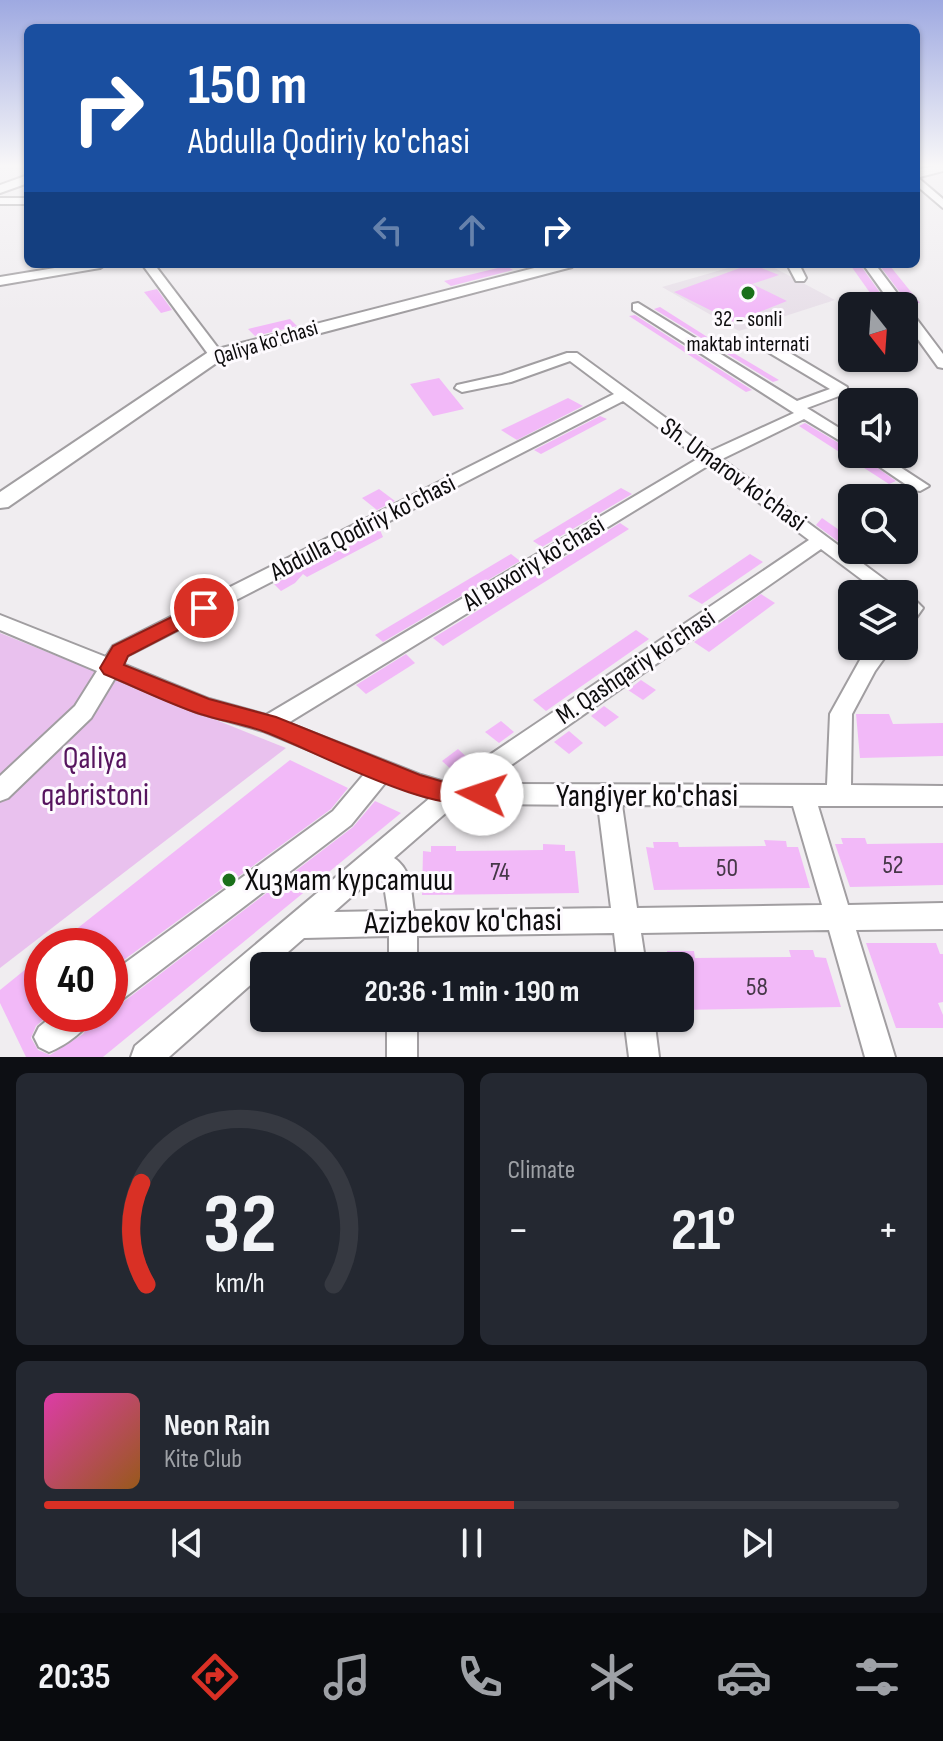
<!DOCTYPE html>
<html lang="en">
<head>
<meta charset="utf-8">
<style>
	body { margin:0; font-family:"Sofia Sans Condensed",sans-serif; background:#242831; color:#f1f3f6; height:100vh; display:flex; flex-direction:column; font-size:30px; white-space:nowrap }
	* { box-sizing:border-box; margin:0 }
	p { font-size:26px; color:#9ea1a6 }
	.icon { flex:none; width:44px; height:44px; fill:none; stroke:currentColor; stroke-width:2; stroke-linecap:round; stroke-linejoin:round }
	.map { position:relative; height:1057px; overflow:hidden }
	.panel { display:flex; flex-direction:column; gap:16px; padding:16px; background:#0d0f14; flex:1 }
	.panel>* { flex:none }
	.guide { position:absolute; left:24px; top:24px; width:896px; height:244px; border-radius:12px; box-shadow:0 2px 6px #0004; background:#1a4fa0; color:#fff; overflow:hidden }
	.needle { width:52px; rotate:163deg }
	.controls { position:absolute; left:838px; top:292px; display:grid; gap:16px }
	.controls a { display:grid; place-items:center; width:80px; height:80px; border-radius:12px; background:#171b24; box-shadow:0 2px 6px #0004; font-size:40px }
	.speed { position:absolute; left:24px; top:928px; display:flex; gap:16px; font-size:40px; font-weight:700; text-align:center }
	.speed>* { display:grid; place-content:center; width:104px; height:104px; border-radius:50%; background:#171b24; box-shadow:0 2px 6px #0004; line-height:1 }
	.speed .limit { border:12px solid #d22; background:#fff; color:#111 }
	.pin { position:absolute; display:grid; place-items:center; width:68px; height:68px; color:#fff; margin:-34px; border:4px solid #fff; border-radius:50%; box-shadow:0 2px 8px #0007 }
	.me { position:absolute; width:88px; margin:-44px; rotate:274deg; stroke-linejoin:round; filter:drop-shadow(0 0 6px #0008) }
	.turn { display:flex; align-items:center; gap:28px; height:168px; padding:0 32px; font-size:36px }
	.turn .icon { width:104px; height:104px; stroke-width:2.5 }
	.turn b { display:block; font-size:56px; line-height:68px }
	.lanes { display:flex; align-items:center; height:76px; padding:0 32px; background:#0003; justify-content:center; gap:40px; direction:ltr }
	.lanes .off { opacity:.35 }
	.big { font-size:60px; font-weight:700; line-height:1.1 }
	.panel .widget { flex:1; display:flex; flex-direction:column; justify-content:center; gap:12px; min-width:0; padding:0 28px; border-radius:12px; background:#242831 }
	.panel .dial { align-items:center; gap:0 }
	.dial svg { height:208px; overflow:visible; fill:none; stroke:#363941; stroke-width:7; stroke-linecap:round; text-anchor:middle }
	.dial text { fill:#f1f3f6; stroke:none }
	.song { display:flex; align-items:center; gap:24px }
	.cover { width:96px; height:96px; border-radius:12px; background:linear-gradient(135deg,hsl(320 70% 55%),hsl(30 70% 35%)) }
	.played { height:8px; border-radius:4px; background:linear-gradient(90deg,#d93025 55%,#363941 55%) }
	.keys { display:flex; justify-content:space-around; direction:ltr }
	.heat { display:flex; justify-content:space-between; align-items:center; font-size:44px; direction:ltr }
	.panel .tiles { flex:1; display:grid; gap:16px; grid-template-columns:1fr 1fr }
	.widget:last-child { grid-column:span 2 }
	.trip { position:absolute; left:250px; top:952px; width:444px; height:80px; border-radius:12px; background:#171b24; box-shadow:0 2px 6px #0004; font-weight:700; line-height:80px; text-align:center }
	.tabs { display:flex; height:128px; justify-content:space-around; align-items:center; background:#090b0e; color:#9ea1a6 }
	.tabs .icon { width:56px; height:56px }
	.tabs .active { color:#d93025 }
	.tabs b { font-size:36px; color:#f1f3f6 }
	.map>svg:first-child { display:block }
	.built { fill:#e8e0e9 }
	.green { fill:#e9c1ee }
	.building { fill:#f2b9f8 }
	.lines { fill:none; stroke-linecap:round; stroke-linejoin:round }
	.minor-casing { stroke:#a19ea1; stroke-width:4 }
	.major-casing { stroke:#a19ea1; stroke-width:4 }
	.minor { fill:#fff; fill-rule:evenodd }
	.major { fill:#fff; fill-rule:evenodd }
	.route { fill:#d93025; stroke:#8d1f18; stroke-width:2 }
	.poi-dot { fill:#1a701a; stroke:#fdfafe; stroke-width:3 }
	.labels { text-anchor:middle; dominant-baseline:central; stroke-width:6; stroke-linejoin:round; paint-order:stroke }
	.far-poi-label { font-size:22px; fill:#0d0c0d; stroke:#fdfafe }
	.far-street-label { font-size:22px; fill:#0d0c0d; stroke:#fdfafe }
	.street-label { font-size:26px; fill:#0d0c0d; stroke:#fdfafe }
	.near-number-label { font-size:26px; fill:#463748 }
	.near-park-label { font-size:32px; fill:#56145e; stroke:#fdfafe }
	.near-street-label { font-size:32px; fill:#0d0c0d; stroke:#fdfafe }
	.near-poi-label { font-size:32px; fill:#0d0c0d; stroke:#fdfafe; text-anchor:start }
</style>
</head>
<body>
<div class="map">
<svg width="943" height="1057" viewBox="0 0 943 1057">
	<rect width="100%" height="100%" fill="#f0edf0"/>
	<polygon class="built" points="742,264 767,264 835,300 739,331 662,287"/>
	<polygon class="green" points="0,633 286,748 0,968"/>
	<g class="building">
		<polygon points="751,264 779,275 752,284 787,301 734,322 674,292"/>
		<polygon points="506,266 513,270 451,286 444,281"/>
		<polygon points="851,266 861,266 888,304 878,304"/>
		<polygon points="880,266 890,266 920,303 908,303"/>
		<polygon points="157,289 172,310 161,313 144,292"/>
		<polygon points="660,307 720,345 779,380 773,382 654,309"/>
		<polygon points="635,315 752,390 746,392 629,316"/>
		<polygon points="290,319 297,326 255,336 248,329"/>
		<polygon points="439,378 464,409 433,416 410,384"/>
		<polygon points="568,398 583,406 517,440 501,430"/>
		<polygon points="600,416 607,419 541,454 534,450"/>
		<polygon points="805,423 852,451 852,454 858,454 896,481 889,484 799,426"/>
		<polygon points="621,488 632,494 542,547 533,541"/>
		<polygon points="379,489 395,501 377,510 362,498"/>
		<polygon points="822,518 852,539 852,552 816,525"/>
		<polygon points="620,523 629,529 443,646 433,638"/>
		<polygon points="380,530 383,537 307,577 303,574 295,583 281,591 274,584"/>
		<polygon points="511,554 520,561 383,642 375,635"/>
		<polygon points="750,554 763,562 702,604 688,596"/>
		<polygon points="761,594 775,603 709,652 694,642"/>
		<polygon points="636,630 649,639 546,711 533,700"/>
		<polygon points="406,654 415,663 366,694 356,685"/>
		<polygon points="641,680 656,690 643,700 628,690"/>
		<polygon points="604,706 619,717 605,727 591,716"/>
		<polygon points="856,714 889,714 893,724 943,723 943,756 860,758"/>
		<polygon points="501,721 514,732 499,743 485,732"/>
		<polygon points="569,731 583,743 569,754 554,742"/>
		<polygon points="458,749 471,761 455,773 442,761"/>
		<polygon points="290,760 348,788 331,809 110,970 110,946 55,946"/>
		<polygon points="375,801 401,813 103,1057 26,1057 0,1003 0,990 42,956 42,1014 50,1014 36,1026 31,1038 38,1050 50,1055 83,1034 97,1014 110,1014 110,1008 122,1003 353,827"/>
		<polygon points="841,838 865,838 867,844 943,843 943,885 850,887 835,844 843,844"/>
		<polygon points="764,840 786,841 787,847 798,847 810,888 654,890 646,847 654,848 653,842 678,842 679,847 766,846"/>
		<polygon points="543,844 565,845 565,851 575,851 579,893 422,895 423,851 431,852 431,846 456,846 456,851 543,850"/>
		<polygon points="866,943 936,943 940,954 943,954 943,1002 938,1003 943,1015 943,1028 896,1028"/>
		<polygon points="789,950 813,950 815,957 826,958 841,1007 680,1010 680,966 670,966 667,951 694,951 695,958 791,957"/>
	</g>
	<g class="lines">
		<g class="minor-casing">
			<g id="minor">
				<polygon points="916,176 943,199 943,208 916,185"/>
				<rect x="0" y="198" width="28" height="6"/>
				<polygon points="79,264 106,264 100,268 0,285 0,277"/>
				<polygon points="142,264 154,264 221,352 221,358 211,358"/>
				<polygon points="787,264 799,264 806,278 804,281 796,281"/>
				<polygon points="863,264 875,264 943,354 943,368 938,367 904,320 904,306 893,306"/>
				<path d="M638,303L797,401L830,389L768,352V346H778L847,387V393L807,408L852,436V448L804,419L722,459L904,594H881L821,549L484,784L827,785L830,714L860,660L871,646H893L875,671L852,714L851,785L943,786V806H818L848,905L943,903V929L856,930L895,1057H865L829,930L641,933L646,966H618L614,933L417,936V966H389V936L304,938L272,966H264V973L169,1057H131L135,1046L430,798L386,782L351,825L120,1001L110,1005V974L333,811L365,773L263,731L196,712L115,678L91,718L8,798L0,801V776L75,706L97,671L0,630V615L106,657L113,646L614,394L570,361L511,382L462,392L455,388L457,385L502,375L567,353H577L711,451L794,413L633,310V304ZM623,401L699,458L266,715L209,699L123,664L127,656ZM709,465L809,540L448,783L421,775L288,723ZM456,804L598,805L611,908L414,911C411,891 412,870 394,858ZM622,805L793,806L822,905L637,908ZM376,875L383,879L388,911L334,912Z"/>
				<polygon points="861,454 880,454 929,486 920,491 914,490"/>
				<polygon points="904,594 911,596 923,608 911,625 904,627"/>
				<path d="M55,1014H94C86,1031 66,1045 49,1052L39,1047L34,1037L39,1027Z"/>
				<rect x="387" y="1018" width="30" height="39"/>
				<polygon points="624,1018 654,1018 659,1057 629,1057"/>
			</g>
		</g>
		<g class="major-casing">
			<g id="major">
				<polygon points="943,164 943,171 916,178 916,170"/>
				<polygon points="28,175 28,183 0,193 0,185"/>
				<polygon points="550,264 574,264 572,267 222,359 8,507 0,508 0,492 210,351"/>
			</g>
		</g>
		<use href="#minor" class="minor"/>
		<use href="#major" class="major"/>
	</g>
	<linearGradient id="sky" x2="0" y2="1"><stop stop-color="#9ea9e1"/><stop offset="0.53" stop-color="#f8f7f8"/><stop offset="1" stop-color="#f8f7f8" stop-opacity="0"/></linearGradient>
	<rect width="943" height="312" fill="url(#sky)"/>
	<path class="route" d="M204,601L211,603L214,608L211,613L128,656L124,665L209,699L276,717L420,775L451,784L491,787L495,794L491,801C439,820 318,752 265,732C244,724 222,721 200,714C167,703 136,687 104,674L100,668L113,646Z"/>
	<g class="poi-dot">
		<circle cx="748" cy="293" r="8"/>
		<circle cx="229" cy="880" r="8"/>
	</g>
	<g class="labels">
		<g class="far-poi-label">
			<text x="748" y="319">32 - sonli<tspan x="748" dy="25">maktab internati</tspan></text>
		</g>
		<g class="far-street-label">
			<text transform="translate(266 343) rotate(-17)">Qaliya ko'chasi</text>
		</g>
		<g class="street-label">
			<text transform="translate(733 475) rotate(36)">Sh. Umarov ko'chasi</text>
			<text transform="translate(363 528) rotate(-27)">Abdulla Qodiriy ko'chasi</text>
			<text transform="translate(534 564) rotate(-31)">Al Buxoriy ko'chasi</text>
			<text transform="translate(636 667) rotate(-34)">M. Qashqariy ko'chasi</text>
		</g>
		<g class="near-number-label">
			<text x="893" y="865">52</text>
			<text x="727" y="868">50</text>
			<text x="500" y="872">74</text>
			<text x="757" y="987">58</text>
		</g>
		<g class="near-park-label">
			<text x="95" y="758">Qaliya<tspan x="95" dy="37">qabristoni</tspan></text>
		</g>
		<g class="near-street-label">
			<text x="647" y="796">Yangiyer ko'chasi</text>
			<text transform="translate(463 922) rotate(-1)">Azizbekov ko'chasi</text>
		</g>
		<g class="near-poi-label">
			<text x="245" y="880">Хизмат курсатиш</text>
		</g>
	</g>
</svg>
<div class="controls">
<a><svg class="needle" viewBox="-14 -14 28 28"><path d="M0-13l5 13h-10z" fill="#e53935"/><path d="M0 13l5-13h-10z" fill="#9ea1a6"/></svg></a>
<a><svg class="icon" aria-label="sound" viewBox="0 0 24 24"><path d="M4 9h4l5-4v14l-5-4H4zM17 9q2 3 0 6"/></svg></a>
<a><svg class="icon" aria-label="search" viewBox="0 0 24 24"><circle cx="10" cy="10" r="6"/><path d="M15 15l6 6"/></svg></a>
<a><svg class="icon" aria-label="layers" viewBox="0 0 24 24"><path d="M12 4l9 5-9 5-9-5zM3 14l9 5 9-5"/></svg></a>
</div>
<div class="speed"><div class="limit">40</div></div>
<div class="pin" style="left:204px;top:608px;background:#d93025"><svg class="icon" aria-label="arrive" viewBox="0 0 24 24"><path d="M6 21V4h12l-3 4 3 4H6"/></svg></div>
<svg class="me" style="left:482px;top:794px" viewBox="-20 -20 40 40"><circle r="19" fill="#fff"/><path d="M0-13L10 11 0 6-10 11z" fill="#d93025"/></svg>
<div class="trip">20:36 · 1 min · 190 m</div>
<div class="guide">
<div class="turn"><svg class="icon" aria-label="right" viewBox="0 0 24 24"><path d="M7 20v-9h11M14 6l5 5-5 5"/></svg><div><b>150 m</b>Abdulla Qodiriy ko'chasi</div></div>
<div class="lanes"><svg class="icon off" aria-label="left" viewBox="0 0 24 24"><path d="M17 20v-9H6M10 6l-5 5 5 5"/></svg><svg class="icon off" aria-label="ahead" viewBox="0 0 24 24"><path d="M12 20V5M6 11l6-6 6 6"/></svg><svg class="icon" aria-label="right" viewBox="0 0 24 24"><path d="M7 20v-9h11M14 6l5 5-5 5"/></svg></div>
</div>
</div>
<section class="panel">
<div class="tiles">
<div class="widget dial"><svg viewBox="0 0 100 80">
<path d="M14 69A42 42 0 1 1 86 69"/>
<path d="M14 69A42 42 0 0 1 12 30" stroke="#d93025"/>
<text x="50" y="56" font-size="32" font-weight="700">32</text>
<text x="50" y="72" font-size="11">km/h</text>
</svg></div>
<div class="widget"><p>Climate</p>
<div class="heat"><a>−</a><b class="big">21°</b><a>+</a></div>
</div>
<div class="widget">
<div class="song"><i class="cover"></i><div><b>Neon Rain</b><p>Kite Club</p></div></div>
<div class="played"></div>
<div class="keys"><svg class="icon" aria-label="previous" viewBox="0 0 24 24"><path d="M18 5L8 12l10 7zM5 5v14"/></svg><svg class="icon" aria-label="pause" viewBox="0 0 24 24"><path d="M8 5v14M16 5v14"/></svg><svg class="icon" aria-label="next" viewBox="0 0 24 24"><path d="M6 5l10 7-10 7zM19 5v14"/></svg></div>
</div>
</div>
</section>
<nav class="tabs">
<b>20:35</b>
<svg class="icon active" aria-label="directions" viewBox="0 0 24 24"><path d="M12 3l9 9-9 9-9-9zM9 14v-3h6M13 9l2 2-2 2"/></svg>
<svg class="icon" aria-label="music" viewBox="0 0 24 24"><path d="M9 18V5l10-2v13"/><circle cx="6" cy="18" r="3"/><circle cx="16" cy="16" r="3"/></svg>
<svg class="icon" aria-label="phone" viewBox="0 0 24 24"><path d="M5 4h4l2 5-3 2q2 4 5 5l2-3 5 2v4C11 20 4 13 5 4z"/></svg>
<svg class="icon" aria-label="climate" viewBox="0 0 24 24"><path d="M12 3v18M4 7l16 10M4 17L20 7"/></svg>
<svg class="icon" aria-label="car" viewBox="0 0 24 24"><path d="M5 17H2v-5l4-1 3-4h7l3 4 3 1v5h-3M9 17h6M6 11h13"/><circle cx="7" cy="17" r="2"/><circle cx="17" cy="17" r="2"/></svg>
<svg class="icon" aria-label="filters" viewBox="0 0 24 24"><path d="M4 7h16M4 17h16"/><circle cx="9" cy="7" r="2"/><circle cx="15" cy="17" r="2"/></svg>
</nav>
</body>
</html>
